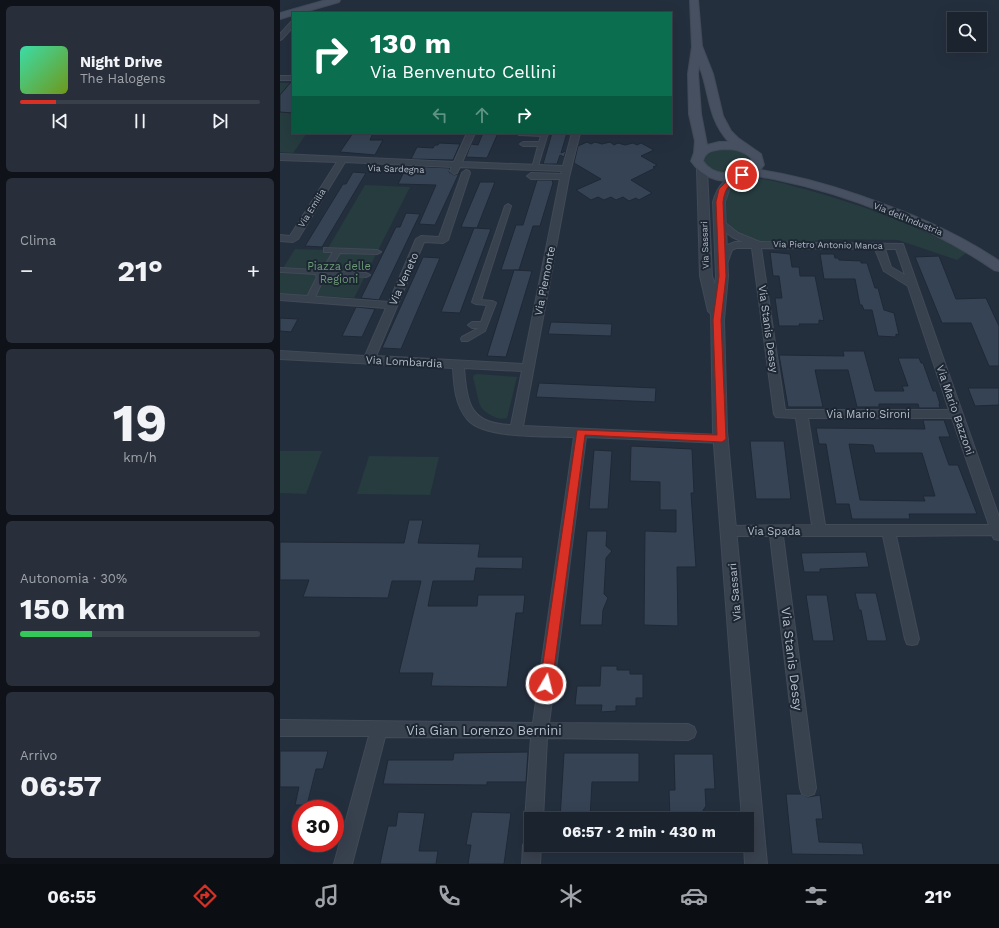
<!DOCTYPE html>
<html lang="it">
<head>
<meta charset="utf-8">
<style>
	body { margin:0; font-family:"Work Sans",sans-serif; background:#282f3a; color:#f1f3f6; height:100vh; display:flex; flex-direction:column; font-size:15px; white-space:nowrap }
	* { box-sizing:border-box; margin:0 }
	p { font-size:13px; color:#a0a4aa }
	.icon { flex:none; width:22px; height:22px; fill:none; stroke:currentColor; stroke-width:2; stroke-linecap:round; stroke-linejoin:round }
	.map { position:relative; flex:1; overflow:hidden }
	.panel { display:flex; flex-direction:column; gap:6px; padding:6px; background:#0f1319; width:280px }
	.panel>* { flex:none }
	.banner { position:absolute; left:12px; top:12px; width:380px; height:122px; border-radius:0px; box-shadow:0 4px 16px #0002,0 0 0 1px #39404a; background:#0b6e4f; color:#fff; overflow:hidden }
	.buttons { position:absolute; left:667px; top:12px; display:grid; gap:8px }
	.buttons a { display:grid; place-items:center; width:40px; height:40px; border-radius:0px; background:#1b232e; box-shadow:0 4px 16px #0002,0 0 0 1px #39404a; font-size:20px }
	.speed { position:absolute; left:12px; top:800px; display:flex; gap:8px; font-size:20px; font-weight:700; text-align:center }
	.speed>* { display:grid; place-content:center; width:52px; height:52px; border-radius:50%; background:#1b232e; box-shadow:0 4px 16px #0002,0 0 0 1px #39404a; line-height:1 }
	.speed .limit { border:6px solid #d22; background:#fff; color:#111 }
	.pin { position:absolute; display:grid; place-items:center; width:34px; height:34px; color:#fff; margin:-17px; border:2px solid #fff; border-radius:50%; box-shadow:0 1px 4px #0007 }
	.me { position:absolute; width:44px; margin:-22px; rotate:8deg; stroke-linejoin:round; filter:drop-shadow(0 0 3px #0008) }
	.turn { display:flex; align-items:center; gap:14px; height:84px; padding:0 12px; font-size:18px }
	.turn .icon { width:52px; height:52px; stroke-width:2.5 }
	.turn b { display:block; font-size:28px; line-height:34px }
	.lanes { display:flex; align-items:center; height:38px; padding:0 12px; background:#0003; justify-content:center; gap:20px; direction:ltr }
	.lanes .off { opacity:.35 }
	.big { font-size:30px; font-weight:700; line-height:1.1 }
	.panel .tile { flex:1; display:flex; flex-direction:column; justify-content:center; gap:6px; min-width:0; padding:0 14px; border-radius:6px; background:#282f3a }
	.panel .dial { align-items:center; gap:0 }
	.dial b { font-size:52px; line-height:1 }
	.song { display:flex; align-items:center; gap:12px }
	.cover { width:48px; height:48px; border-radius:6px; background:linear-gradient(135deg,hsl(160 70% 55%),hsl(80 70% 35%)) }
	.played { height:4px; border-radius:2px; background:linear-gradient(90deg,#d93025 15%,#39404a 15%) }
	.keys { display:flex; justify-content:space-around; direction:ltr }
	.heat { display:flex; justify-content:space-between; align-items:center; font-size:22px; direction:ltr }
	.charge { height:6px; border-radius:3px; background:linear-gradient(90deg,#34c759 30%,#39404a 0) }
	.trip { position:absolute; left:244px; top:812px; width:230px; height:40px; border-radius:0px; background:#1b232e; box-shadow:0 4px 16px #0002,0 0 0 1px #39404a; font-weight:700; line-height:40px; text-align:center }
	.tab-bar { display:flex; height:64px; justify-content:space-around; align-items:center; background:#0b0e12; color:#a0a4aa }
	.tab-bar .icon { width:28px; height:28px }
	.tab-bar .selected { color:#d93025 }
	.tab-bar b { font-size:18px; color:#f1f3f6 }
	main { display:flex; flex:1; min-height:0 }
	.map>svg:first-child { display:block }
	.green { fill:#263c3f }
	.building { fill:#364354; stroke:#1f2835; fill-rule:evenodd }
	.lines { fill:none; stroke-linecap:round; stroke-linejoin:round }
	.pedestrian-casing { stroke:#414a57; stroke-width:2 }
	.minor-casing { stroke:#414a57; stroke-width:2 }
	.tertiary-casing { stroke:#414a57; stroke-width:2 }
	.secondary-casing { stroke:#414a57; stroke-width:2 }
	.pedestrian { fill:#38414e; fill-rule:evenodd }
	.minor { fill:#38414e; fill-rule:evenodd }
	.tertiary { fill:#38414e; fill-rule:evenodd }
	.secondary { fill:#465061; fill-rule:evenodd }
	.route { fill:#d93025; stroke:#8d1f18 }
	.labels { text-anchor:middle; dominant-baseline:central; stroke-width:4; stroke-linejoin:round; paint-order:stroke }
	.far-street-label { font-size:9px; fill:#b4bcc9; stroke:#1d2633 }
	.park-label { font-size:11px; fill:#6b9a76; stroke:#1d2633 }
	.street-label { font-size:11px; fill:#b4bcc9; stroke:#1d2633 }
	.near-street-label { font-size:13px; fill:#b4bcc9; stroke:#1d2633 }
</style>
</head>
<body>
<main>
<section class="panel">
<div class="tile">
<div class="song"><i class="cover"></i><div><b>Night Drive</b><p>The Halogens</p></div></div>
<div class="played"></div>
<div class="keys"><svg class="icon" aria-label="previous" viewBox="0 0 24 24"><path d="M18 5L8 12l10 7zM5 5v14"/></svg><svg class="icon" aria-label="pause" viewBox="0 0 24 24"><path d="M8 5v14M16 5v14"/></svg><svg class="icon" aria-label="next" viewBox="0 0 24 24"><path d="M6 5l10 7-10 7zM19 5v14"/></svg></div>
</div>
<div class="tile"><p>Clima</p>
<div class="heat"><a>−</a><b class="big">21°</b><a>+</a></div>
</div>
<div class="tile dial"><b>19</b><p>km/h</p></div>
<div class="tile"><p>Autonomia · 30%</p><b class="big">150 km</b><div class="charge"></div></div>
<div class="tile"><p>Arrivo</p><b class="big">06:57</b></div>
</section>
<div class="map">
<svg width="719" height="864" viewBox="0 0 719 864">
	<rect width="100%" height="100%" fill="#242f3e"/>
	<g class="green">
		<polygon points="0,83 13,83 13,133 27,133 13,153 0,152"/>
		<path d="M446,149C455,149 465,151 470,160L469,165C459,176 431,175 424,161L427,155L436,150Z"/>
		<path d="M468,178C489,178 508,185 528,190C584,206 635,224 686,253L677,260L618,240L545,239L506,245L476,244L448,229C447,221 445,197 447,190C449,182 461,179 468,178Z"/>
		<polygon points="85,185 130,187 74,298 0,294 0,273 15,249 47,250"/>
		<path d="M198,374L237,377L227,418C219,421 206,414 201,407C197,399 196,386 193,378L194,375Z"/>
		<polygon points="0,451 42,451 26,494 0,493"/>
		<polygon points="89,456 159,457 150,495 77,494"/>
	</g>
	<g class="building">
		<polygon points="11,82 13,82 13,113 0,112 0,95"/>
		<polygon points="73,133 93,133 90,140 103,140 95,155 60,152"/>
		<polygon points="203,133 218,133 207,158 186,157 191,144 198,145"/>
		<polygon points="272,133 287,133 281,153 286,151 284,157 280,155 277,164 263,164"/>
		<polygon points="307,142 311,144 315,142 322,144 330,142 334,145 338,143 345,145 353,143 357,145 361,143 374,150 361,156 377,165 373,167 375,168 351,180 372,193 359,200 356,198 349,201 343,197 336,200 331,197 324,200 318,197 311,200 296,190 321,179 294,163 298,146"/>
		<polygon points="159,143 180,144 173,160 131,159 137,147 153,148 155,145 158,145"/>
		<polygon points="127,166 170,168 169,172 174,175 178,174 181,169 155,225 139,224 156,185 118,184"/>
		<polygon points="73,172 86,173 42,247 25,246 63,184 66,184"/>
		<polygon points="257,180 272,180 273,183 260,226 253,226 239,270 221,270 236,225 243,225"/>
		<polygon points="200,182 215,182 197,228 181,227"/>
		<polygon points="126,213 140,214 99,300 81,298 116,227 120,227"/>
		<polygon points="194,228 211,229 180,313 161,312"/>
		<polygon points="490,252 510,254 512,267 519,267 520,276 535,276 544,321 539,320 539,324 519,324 520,326 499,326 495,298 502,298 499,276 493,276"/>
		<polygon points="540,254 554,254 555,258 558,258 559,260 581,261 581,263 587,263 595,288 598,288 604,310 614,313 619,335 616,334 616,337 598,336 592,310 584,310 582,305 580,305 575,279 544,279"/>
		<polygon points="659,256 676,299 706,298 719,326 719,366 709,366 691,323 662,323 635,257"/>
		<polygon points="143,257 160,258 121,349 102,348"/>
		<polygon points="234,270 252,271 226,357 207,356"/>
		<polygon points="76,307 95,309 82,337 62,336"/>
		<polygon points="0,318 18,319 11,332 0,331"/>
		<polygon points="271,322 332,324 331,336 268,334"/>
		<polygon points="563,351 584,351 595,391 624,391 622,386 628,386 618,358 639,358 641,363 643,363 653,391 656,391 660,404 659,404 660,408 639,408 638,404 599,404 599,407 577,407 568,370 535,370 543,407 508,407 499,355 564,356"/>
		<polygon points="259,383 376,388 375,402 256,397"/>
		<polygon points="688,388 719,388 719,405 695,406"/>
		<path d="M643,420H664L670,437H659L669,465H678L697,514H629L630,519H572L569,504H556L546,444H539L536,428L645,429ZM569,444L593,445L595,453H642L655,496H643L645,501L580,500Z"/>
		<polygon points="470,441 504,441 511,499 476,499"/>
		<polygon points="351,446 412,449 414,493 411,493 416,567 397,567 398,626 364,625 365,531 396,532 396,510 380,510 380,482 350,481"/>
		<polygon points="314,450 332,451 328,509 309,509"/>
		<polygon points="129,520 143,520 138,543 200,544 198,557 243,557 242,569 196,568 194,581 153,581 148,606 197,606 198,595 245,595 243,613 236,613 227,687 151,686 153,673 119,673 141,581 112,581 108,598 23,597 29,580 0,580 0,542 124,543"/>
		<polygon points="307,531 327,531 326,546 332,551 326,558 324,594 328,598 323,610 322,625 300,625"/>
		<polygon points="586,552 589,567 540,569 540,572 524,572 521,553"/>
		<polygon points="575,593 596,593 607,641 587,641 581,610 579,610"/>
		<polygon points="526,595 547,595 554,641 533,641"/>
		<polygon points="321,666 337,666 337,670 350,670 350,674 363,674 363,698 356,698 356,706 336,706 336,711 321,712 322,705 295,705 297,686 320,686"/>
		<polygon points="0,751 48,751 43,769 36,769 27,805 15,805 19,787 0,787"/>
		<polygon points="248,752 246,782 207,782 207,785 103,784 108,760 173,760 174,753"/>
		<polygon points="284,753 359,753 359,782 312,782 310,819 280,819"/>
		<polygon points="394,754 433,754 435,789 425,789 426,806 422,812 422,819 390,819 389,790 395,790"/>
		<polygon points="506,794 521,794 528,797 540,795 543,819 536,819 539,842 582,843 584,855 512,854"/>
		<polygon points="118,812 145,813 139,851 158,851 156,864 100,864 108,826 116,826"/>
		<polygon points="192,812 231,813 224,864 188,864 191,845 186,845"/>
	</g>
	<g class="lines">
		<g class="pedestrian-casing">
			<g id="pedestrian">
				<polygon points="236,133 268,133 257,169 252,168 258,146 243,146 240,144 243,142 259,142 261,136 239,135"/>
				<polygon points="228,204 231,206 201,300 212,301 216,303 205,331 188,341 182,341 181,339 182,337 199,328 192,328 188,325 192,322 201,322 207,305 196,304 192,302 225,206"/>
				<path d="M44,248L97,250L101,252L97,254L60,253L51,268L54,271L86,273L90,275L86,277L53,275L44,278L33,301H27L26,299L37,277L35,274L2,272H0V268L36,270L44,267L53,252H44ZM46,271L47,272L42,274V273Z"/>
			</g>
		</g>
		<g class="minor-casing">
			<g id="minor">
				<polygon points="13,21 13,27 2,39 0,40 0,34 11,22"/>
				<rect x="0" y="76" width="13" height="4"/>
				<path d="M187,133H195L182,162L283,166L292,133H300L289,177L243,426L442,435L446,436L448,439L446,442L442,443L306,437L269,723L408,724L414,727L416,732L414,737L408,740L267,738L263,819H251V826L248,825L245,819L251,738L105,737L72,864H54L89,736H0V720L253,723L294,437C268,436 205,439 188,420C175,405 174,386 173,368L0,359V351L85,356L106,308L0,300V294L109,302L136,239L141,236L159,237L182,173L186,170L189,171L190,173L168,240L163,243L144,242L96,356L243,364L280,179H251L247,176L251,173L281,174L282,171L180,167L177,173L174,174L170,171L172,167L65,162L18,239L13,242L0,241V235L10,236L57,162L0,160V154L174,162ZM184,368L242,371L231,425C190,424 187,404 184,368Z"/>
				<path d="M440,220L443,221L458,233L480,242L623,244L719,517V540L714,539L712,535L616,536L639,639L637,644L632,645L627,644L625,639L603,536H503L536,788L534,794L528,796L522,794L520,788L490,536H449L444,535L442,531L444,527L449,526L532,525L516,418L496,417L494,414L472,248H456L452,250L445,269H439L437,267L445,246L455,242H463L452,237L437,225L435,223L437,221ZM481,248L595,249L604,271L628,286L669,410H505ZM605,249H616L625,275L611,267ZM528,418H672L709,525H545Z"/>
				<polygon points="251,837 251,845 261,845 260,864 242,864 243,845 246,839"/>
			</g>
		</g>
		<g class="tertiary-casing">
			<path id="tertiary" d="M422,166L427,169L432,276L435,285L436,276L433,202C437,187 446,176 462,172L467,175L450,187L445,202L448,276L444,320L447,431L487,864H465L464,845H467V819H462L433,431L431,314L428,311L420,276L417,169Z"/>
		</g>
		<g class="secondary-casing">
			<g id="secondary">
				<polygon points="46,0 60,0 59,2 21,13 13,13 13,15 0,19 0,13"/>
				<path d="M410,0H418L422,46L433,74L443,116L451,131L458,138L481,154L484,165L480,170C513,175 546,184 578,195C627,212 675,231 719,261V271L714,270C652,227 568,194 494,179C487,178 480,176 473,176C467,176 461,179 455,180C437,183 421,176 411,161L414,153L415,141L409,114L408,74L412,47ZM419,65C430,93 427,118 449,142H439L427,145L421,114L418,74ZM443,149C454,149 463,150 471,158L472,164C459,177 433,177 423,161C425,151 434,150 443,149Z"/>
			</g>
		</g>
		<use href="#pedestrian" class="pedestrian"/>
		<use href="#minor" class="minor"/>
		<use href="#tertiary" class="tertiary"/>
		<use href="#secondary" class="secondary"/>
	</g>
	<path class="route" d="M459,174L465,175C452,187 446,181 443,202L446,276L441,320L446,439L442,442L305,435L272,684L270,688L266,690L262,688L260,684L297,430L437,435L433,320L439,276L436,202L439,189L446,182Z"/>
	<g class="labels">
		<g class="far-street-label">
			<text transform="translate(116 169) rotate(2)">Via Sardegna</text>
			<text transform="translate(32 208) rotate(-58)">Via Emilia</text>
			<text transform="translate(628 219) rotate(22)">Via dell'Industria</text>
			<text transform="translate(425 245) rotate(-92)">Via Sassari</text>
			<text transform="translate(548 245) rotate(1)">Via Pietro Antonio Manca</text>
		</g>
		<g class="park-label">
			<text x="59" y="266">Piazza delle<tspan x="59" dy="13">Regioni</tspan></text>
		</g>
		<g class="street-label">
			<text transform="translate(124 279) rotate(-66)">Via Veneto</text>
			<text transform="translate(265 281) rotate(-79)">Via Piemonte</text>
			<text transform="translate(488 329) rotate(82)">Via Stanis Dessy</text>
			<text transform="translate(124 362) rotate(3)">Via Lombardia</text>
			<text transform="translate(675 410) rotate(71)">Via Mario Bazzoni</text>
			<text x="588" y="414">Via Mario Sironi</text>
			<text x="494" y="531">Via Spada</text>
			<text transform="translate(455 592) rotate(-95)">Via Sassari</text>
		</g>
		<g class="near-street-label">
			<text transform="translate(512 659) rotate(83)">Via Stanis Dessy</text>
			<text x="204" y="730">Via Gian Lorenzo Bernini</text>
		</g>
	</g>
</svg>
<div class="buttons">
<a><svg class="icon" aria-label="search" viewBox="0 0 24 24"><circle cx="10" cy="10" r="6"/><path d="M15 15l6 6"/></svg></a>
</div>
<div class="speed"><div class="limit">30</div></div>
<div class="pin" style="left:462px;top:175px;background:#d93025"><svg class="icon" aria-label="arrive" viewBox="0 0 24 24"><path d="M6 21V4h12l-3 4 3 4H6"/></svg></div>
<svg class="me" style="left:266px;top:684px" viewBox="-20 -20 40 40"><circle r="17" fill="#d93025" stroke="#fff" stroke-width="3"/><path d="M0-11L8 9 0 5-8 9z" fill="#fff"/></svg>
<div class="trip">06:57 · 2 min · 430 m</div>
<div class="banner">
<div class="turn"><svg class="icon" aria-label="right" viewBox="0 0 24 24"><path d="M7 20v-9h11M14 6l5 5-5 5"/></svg><div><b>130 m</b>Via Benvenuto Cellini</div></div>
<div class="lanes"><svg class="icon off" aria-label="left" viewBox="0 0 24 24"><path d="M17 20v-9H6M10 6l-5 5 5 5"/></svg><svg class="icon off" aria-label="ahead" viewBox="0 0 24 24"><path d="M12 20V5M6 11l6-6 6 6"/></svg><svg class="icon" aria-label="right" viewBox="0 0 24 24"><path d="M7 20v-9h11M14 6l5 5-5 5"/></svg></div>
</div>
</div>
</main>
<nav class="tab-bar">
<b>06:55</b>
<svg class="icon selected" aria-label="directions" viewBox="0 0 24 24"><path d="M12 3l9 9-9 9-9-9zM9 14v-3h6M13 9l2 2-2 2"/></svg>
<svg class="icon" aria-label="music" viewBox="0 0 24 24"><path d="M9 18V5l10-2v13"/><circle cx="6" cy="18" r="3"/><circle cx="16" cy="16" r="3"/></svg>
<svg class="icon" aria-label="phone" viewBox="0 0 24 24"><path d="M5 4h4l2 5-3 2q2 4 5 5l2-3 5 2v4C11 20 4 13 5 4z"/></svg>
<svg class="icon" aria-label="climate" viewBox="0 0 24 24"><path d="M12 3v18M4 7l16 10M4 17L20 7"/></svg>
<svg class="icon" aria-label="car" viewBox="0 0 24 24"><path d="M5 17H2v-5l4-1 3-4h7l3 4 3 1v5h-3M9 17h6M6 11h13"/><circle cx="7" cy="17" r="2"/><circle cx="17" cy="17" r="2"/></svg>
<svg class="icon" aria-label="filters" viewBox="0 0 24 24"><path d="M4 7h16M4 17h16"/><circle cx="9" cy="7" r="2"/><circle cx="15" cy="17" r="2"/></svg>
<b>21°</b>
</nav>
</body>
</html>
